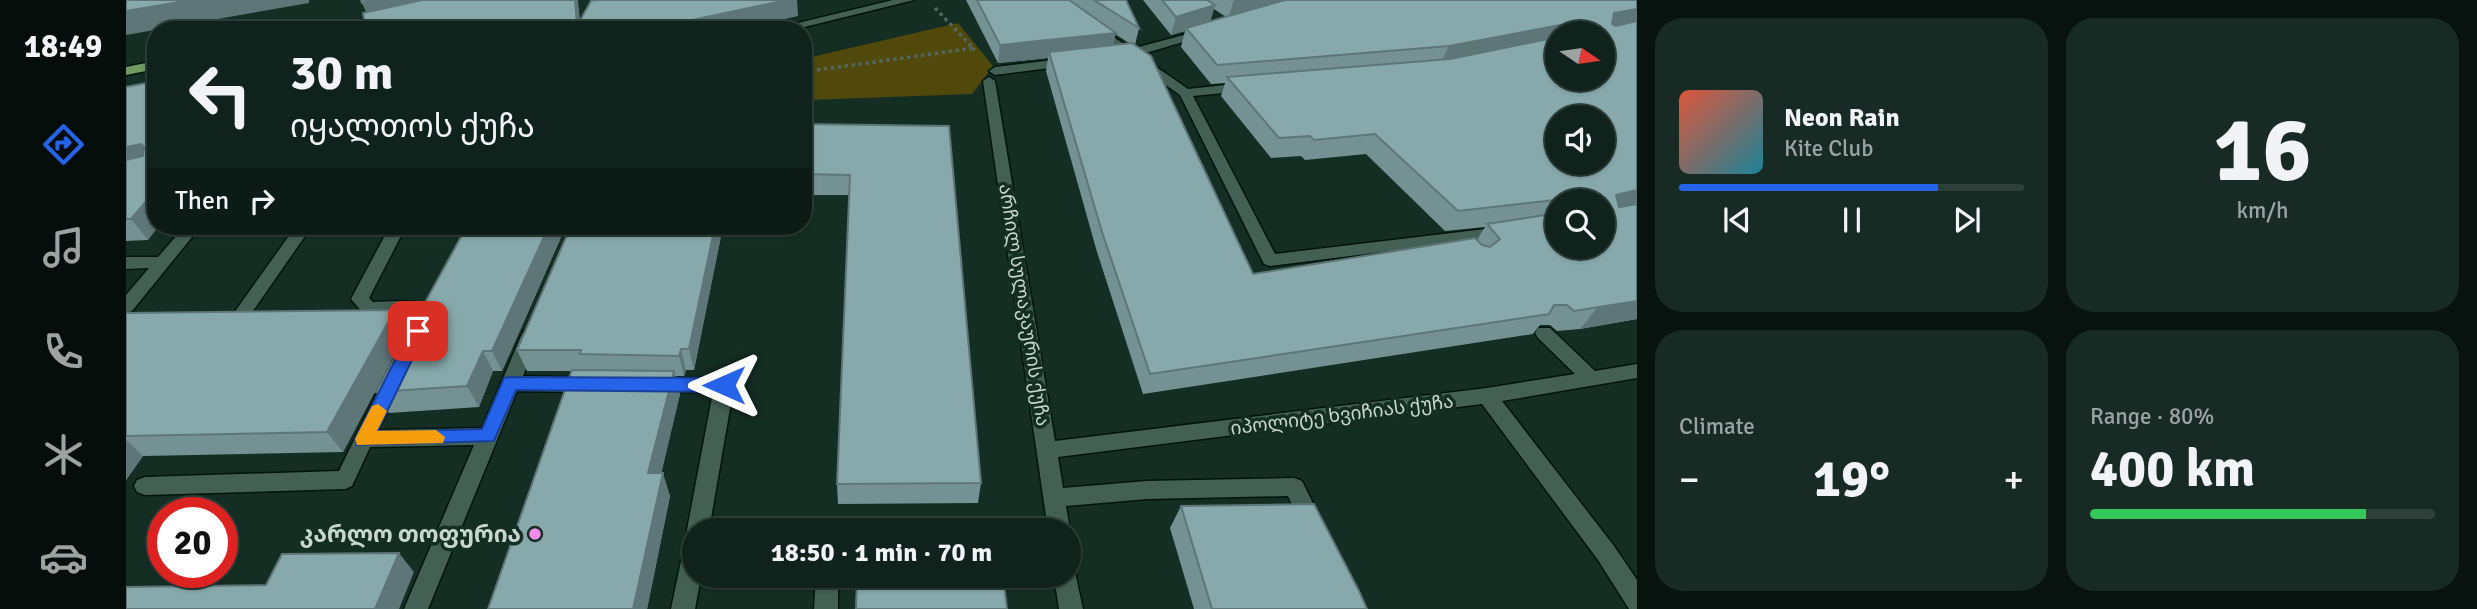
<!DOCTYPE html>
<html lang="en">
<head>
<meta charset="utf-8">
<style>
	body { margin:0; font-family:Signika,"Noto Sans Georgian",sans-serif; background:#182a24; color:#f1f3f6; height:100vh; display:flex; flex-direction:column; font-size:26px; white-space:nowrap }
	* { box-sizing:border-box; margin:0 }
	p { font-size:23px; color:#9ba4a3 }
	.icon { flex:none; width:38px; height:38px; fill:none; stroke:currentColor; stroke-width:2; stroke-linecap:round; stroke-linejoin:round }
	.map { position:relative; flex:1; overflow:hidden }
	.side { display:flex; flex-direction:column; gap:18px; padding:18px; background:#08130f; width:840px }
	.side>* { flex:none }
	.banner { position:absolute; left:21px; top:21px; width:665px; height:214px; border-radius:28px; box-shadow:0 2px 5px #0004,0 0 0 2px #2f3f3a; background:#0f221b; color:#f1f3f6; overflow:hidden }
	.needle { width:46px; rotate:103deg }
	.controls { position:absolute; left:1419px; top:21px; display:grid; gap:14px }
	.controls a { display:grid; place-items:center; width:70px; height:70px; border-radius:50%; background:#0f221b; box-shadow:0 2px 5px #0004,0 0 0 2px #2f3f3a; font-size:35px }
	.speed { position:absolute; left:21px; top:497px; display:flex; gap:14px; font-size:35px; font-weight:700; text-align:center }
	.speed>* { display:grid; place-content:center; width:91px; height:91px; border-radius:50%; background:#0f221b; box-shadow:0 2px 5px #0004,0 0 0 2px #2f3f3a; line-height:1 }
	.speed .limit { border:10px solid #d22; background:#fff; color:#111 }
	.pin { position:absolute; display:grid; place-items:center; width:60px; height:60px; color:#fff; margin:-30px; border-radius:14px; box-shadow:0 4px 10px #0006 }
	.me { position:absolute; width:77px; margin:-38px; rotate:270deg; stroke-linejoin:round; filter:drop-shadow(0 0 5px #0008) }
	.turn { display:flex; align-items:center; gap:24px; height:147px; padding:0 28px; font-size:32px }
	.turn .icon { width:91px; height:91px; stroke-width:2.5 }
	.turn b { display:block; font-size:49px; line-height:60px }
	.then { display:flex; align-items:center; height:66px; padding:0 28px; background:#0003; gap:14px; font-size:26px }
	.big { font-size:52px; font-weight:800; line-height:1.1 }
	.side .widget { flex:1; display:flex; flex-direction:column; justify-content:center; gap:10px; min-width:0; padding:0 24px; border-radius:28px; background:#182a24 }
	.side .dial { align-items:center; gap:0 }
	.dial b { font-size:91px; line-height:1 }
	.song { display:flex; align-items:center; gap:21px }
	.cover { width:84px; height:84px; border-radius:10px; background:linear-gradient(135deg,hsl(10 70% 55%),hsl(190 70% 35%)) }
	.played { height:7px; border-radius:4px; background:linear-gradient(90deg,#2563eb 75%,#2f3f3a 75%) }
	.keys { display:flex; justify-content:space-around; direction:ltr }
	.heat { display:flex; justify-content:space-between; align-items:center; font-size:38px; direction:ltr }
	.charge { height:10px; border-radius:5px; background:linear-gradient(90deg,#34c759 80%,#2f3f3a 0) }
	.side .tiles { flex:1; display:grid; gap:18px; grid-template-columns:repeat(2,1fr) }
	.trip { position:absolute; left:556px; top:518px; width:399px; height:70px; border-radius:35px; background:#0f221b; box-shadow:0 2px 5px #0004,0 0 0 2px #2f3f3a; font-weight:800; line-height:70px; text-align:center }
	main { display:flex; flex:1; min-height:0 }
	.dock { display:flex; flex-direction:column; width:126px; justify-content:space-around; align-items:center; background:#060e0b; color:#9ba4a3 }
	.dock .icon { width:49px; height:49px }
	.dock .selected { color:#2563eb }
	.dock b { font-size:32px; color:#f1f3f6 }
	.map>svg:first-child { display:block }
	.green { fill:#51480b }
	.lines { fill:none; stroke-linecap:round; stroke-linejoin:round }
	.minor-casing { stroke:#00160d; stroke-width:3 }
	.major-casing { stroke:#00160d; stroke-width:3 }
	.path { stroke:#51675e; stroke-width:3.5; stroke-dasharray:3.5 3.5; stroke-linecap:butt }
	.minor { fill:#446054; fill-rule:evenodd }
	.major { fill:#709a62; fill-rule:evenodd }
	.wall { fill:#749193; fill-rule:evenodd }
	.shaded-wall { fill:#5e7678 }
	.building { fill:#87a9ab; stroke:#5e7678; stroke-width:2; fill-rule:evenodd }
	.route { fill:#2563eb; stroke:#184099; stroke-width:2 }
	.slow { fill:#f59e0b }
	.poi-dot { fill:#f788ec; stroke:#142e24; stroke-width:2.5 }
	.labels { text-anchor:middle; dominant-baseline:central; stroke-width:7; stroke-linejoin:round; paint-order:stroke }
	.street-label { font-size:19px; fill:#c7d7cf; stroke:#142e24 }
	.near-poi-label { font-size:23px; font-weight:bold; fill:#c7d7cf; stroke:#142e24; text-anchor:end }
</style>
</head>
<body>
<main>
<nav class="dock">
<b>18:49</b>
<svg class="icon selected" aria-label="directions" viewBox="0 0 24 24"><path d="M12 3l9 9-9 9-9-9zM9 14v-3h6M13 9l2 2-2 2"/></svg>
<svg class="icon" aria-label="music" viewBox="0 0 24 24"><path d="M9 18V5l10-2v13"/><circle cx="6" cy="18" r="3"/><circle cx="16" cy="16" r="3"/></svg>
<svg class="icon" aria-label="phone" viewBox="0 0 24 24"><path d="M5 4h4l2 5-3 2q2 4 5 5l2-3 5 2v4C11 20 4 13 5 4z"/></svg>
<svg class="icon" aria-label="climate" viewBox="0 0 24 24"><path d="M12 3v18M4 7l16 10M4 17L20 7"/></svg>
<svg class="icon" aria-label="car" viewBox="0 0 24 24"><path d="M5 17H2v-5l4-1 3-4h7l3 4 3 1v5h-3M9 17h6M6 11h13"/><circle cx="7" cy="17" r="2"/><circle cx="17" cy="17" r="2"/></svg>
</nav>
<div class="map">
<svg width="1511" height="609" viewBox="0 0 1511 609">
	<rect width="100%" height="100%" fill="#142e24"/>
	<polygon class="green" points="832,23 867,66 846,94 682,100 677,95 677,59"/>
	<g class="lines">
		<g class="minor-casing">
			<g id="minor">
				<polygon points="767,0 788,0 666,30 643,30"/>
				<polygon points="965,27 973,27 1005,49 1084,28 1084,34 1013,55 1062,89 1118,83 1124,87 1118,91 1067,96 1149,254 1376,227 1384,232 1376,237 1144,266 1138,264 1054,95 1001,58 992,59 990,56 994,53 965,33"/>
				<polygon points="944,58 950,62 948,65 869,75 863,71 869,67"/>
				<polygon points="863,77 869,81 929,441 1361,388 1449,374 1412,338 1409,333 1412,328 1424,328 1469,371 1511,364 1511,378 1376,401 1488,546 1511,580 1511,609 1503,609 1472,560 1356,404 932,457 937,488 1021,481 1168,478 1176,481 1197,524 1194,531 1186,534 1178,531 1162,496 1021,499 940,506 944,530 943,532 922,530 857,81"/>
				<polygon points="59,226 75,226 6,311 0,313 0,295 23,268 0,269 0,257 32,257"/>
				<polygon points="170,226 186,226 122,318 110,318 107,314 110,310"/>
				<path d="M264,226H280L243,298L247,302C266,302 297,296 310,314L299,334H287L284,329L291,317L242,314L236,312L225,299Z"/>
				<polygon points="404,329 410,331 413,336 397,376 463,378 470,380 473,385 470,390 463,392 391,391 302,609 278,609 348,445 244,447 226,486 219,489 19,495 11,492 8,486 11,480 19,477 213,471 259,377 273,377 276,382 252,430 356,428 395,336 398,331"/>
				<polygon points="529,378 598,378 605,380 608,385 583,530 569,530 569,576 575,576 569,609 545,609 558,547 561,540 566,538 561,530 587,392 529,392 522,390 519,385 522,380"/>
				<polygon points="943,566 948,568 957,609 933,609 928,576 943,576"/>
				<polygon points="690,576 712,576 712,609 688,609"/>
			</g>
		</g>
		<g class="major-casing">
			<g id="major">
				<polygon points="263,18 267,19 267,23 237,30 213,30"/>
				<polygon points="30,61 30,69 0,75 0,67"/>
			</g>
		</g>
		<g class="path">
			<polyline points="809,8 849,50"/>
			<polyline points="677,72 848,48"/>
		</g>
		<use href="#minor" class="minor"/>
		<use href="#major" class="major"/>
	</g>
	<g class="wall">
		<path d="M840,0H1000L1013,28L1009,45L1127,274L1351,240L1359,227L1319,231L1240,154L1179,160L1175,156L1145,158L1095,96L1099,83L1085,84L1055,47L1059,31L1045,35L1017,0H1511V319L1454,329L1431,331L1424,325H1414L1407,334L1017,394L971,252L920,71L922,58L872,63ZM1088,9L1100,17L1084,21ZM1432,33H1477L1432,79ZM989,34L1003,43L987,45ZM1432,201H1477L1432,247Z"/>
		<polygon points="30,81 22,240 0,241 0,87"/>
		<polygon points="677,124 823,126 855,483 852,503 712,504 711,484 723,195 677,195"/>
		<polygon points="341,226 440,226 376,371 367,371 353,407 263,413 250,392"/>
		<polygon points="597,226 568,370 560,370 558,376 549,376 554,394 535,473 544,496 521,609 362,609 446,371 401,371 391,350"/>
		<polygon points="0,313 281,331 217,452 17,456 0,480"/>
		<polygon points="1055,506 1241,609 1068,609 1044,528"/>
	</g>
	<g class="shaded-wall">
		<polygon points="65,0 183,0 183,3 0,35 0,11"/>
		<polygon points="249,0 346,0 244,21 236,3"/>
		<polygon points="449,0 452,0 455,30 451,26"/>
		<polygon points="661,0 671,0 672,16 610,30 562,30 561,21"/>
		<polygon points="1108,0 1175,0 1102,18"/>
		<polygon points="1089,5 1084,23 1060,28 1059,31 1045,35 1050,17"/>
		<polygon points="1511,9 1511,24 1476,31 1488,13"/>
		<polygon points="1445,23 1438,33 1432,33 1432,41 1314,64 1323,46"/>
		<polygon points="990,33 986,51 923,52 922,58 872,63 874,45"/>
		<polygon points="15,144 29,164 0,170 0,147"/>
		<polygon points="30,190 30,226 33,226 22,240 5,219"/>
		<polygon points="1511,190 1511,206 1477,214 1490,195"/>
		<polygon points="423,226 440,226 376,371 366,351"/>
		<polygon points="589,226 597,226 568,370 563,349"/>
		<polygon points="1511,301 1511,319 1454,329 1471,308"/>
		<polygon points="269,310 281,331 217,452 201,432"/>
		<polygon points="555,349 560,370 558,376 553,356"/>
		<polygon points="357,351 367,371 353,407 341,386"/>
		<polygon points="548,371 554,394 530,496 522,473"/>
		<polygon points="0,440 17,456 0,480"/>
		<polygon points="537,473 544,496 521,609 507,609"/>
		<polygon points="273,553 288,572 273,609 249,609"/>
	</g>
	<g class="building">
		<polygon points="0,0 65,0 0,11"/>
		<polygon points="235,0 249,0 236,3"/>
		<polygon points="296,0 449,0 451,26 465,1 470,0 661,0 561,21 580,30 240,30 237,13"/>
		<polygon points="851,0 943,0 990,33 874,45"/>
		<polygon points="968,0 1000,0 1013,28"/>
		<polygon points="1036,0 1081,0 1089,5 1050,17"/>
		<path d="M1159,0H1511V9L1488,13L1486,24L1490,26L1511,21V190L1490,195L1493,207L1511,204V301L1448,311L1441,305H1428L1423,314L1024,374L976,232L923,52L1006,43L1025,56L1127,274L1349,238L1356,245L1364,247L1374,239L1361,224L1432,213V247H1477V201H1447L1446,198L1332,211L1249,134L1188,140L1184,136L1153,138L1101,77L1324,59L1432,37V79H1477V33H1444L1445,23L1323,46L1091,65L1060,28ZM1432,117H1477V163H1432Z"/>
		<polygon points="30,81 30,190 5,219 0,219 0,160 17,156 18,147 15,144 0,147 0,87"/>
		<polygon points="677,124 823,126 855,483 711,484 724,175 677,174"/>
		<polygon points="341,226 423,226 366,351 357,351 341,386 250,392"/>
		<polygon points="445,226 589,226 563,349 555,349 553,356 454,354 455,350 391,350"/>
		<polygon points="269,310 201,432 0,436 0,313"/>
		<polygon points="446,370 548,371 522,473 537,473 507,609 362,609"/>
		<polygon points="1188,504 1233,591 1241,609 1086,609 1055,506"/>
		<polygon points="273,553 249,609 0,609 0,587 140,585 156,554"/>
		<polygon points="731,576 877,576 881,609 730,609"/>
	</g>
	<polygon class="route" points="292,325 300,331 251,432 356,429 378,378 384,377 598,378 607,385 598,392 390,390 368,441 231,445 229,439 284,331"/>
	<polygon class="slow" points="252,404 261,411 251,431 310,430 319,437 317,443 231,445 229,439 246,406"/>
	<circle class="poi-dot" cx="409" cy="534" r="7"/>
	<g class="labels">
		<g class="street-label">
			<text transform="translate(898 305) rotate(81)">არჩილ სულაკაურის ქუჩა</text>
			<text transform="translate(1216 415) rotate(-7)">იპოლიტე ხვიჩიას ქუჩა</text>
		</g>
		<g class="near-poi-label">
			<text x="395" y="534">კარლო თოფურია</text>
		</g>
	</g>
</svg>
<div class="controls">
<a><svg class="needle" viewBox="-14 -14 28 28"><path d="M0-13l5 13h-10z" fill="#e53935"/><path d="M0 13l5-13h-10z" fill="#9ba4a3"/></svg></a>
<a><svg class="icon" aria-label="sound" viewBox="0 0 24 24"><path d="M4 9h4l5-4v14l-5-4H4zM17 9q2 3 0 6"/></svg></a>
<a><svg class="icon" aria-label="search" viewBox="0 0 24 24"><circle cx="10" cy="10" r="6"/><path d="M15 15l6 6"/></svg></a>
</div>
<div class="speed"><div class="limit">20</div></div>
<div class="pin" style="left:292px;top:331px;background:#d93025"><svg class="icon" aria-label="arrive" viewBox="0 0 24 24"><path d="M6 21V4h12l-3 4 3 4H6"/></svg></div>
<svg class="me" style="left:598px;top:385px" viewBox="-20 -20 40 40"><path d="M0-17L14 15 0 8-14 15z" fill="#2563eb" stroke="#fff" stroke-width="4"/></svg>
<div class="trip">18:50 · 1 min · 70 m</div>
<div class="banner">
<div class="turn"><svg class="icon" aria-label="left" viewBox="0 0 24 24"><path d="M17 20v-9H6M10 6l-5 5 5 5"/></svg><div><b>30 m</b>იყალთოს ქუჩა</div></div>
<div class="then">Then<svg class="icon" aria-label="right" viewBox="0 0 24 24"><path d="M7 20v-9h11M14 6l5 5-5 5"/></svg></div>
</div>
</div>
<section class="side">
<div class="tiles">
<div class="widget">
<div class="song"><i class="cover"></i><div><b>Neon Rain</b><p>Kite Club</p></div></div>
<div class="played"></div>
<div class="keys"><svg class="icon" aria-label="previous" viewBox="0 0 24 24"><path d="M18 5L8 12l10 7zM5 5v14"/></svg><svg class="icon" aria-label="pause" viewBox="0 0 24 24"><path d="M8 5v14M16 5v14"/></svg><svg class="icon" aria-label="next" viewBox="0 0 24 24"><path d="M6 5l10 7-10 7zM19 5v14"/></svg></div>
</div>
<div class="widget dial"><b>16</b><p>km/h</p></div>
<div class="widget"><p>Climate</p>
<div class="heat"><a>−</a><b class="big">19°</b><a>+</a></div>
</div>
<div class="widget"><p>Range · 80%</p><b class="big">400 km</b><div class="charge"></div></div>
</div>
</section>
</main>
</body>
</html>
